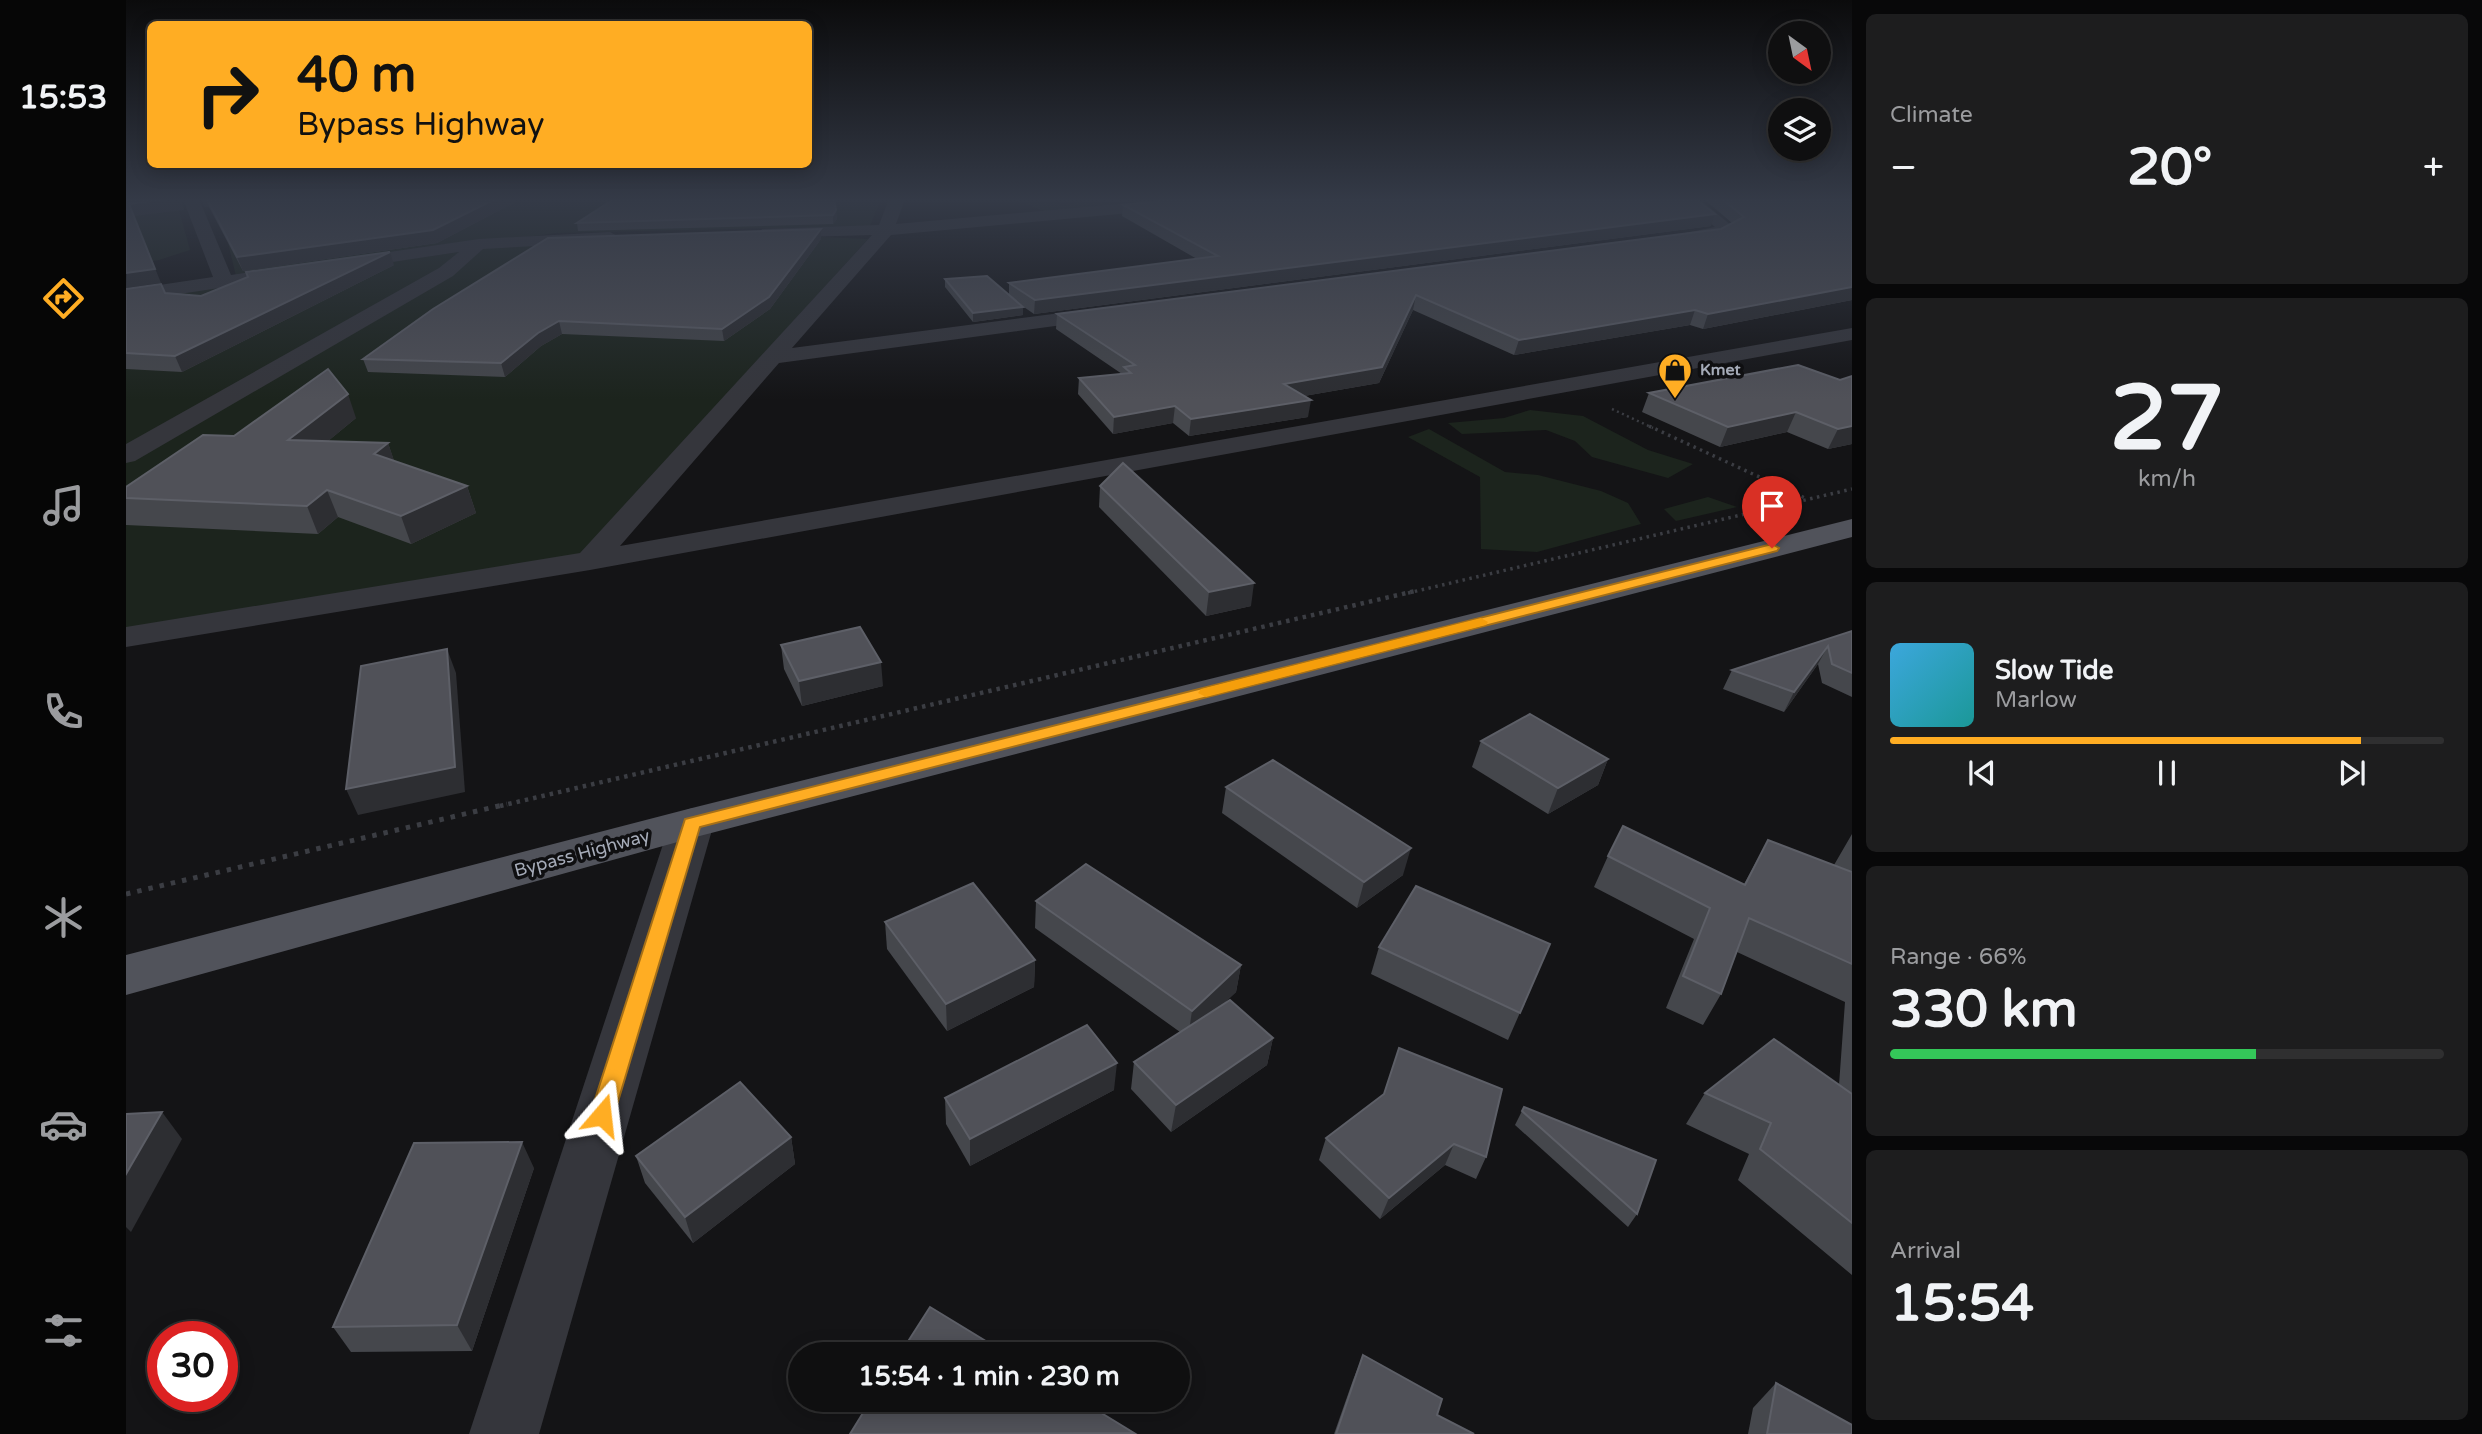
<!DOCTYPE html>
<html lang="en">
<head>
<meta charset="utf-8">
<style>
	body { margin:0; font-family:"Varela Round",sans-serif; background:#1d1d1e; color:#f1f3f6; height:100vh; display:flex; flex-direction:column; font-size:26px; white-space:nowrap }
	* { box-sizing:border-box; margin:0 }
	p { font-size:23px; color:#9b9c9f }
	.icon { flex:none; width:38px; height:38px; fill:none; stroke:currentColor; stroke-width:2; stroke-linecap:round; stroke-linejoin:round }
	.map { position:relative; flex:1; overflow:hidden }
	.side { display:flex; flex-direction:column; gap:14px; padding:14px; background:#080809; width:630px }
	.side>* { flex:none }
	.hud { position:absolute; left:21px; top:21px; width:665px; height:147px; border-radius:10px; box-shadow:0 4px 18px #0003,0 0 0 2px #2f2f30; background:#ffad23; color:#111; overflow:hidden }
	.needle { width:46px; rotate:147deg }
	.buttons { position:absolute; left:1642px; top:21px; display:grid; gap:14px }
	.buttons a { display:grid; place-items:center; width:63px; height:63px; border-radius:50%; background:#0f0f10; box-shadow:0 4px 18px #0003,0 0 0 2px #2f2f30; font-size:35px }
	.speed { position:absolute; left:21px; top:1321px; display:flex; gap:14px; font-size:35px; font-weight:700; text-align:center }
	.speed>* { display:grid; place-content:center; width:91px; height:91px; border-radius:50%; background:#0f0f10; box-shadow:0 4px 18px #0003,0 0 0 2px #2f2f30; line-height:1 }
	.speed .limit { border:10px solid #d22; background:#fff; color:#111 }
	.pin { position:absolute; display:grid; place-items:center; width:60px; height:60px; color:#fff; margin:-72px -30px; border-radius:50% 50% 50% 0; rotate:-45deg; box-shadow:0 0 7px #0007 }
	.pin .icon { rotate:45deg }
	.me { position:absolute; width:77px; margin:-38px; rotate:17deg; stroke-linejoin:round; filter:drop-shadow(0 0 5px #0008) }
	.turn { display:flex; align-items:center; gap:24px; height:147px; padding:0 35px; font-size:32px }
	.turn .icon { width:91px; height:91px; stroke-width:2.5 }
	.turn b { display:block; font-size:49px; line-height:60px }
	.big { font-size:52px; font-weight:700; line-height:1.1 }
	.side .widget { flex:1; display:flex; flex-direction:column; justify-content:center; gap:10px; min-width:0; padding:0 24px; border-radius:10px; background:#1d1d1e }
	.side .dial { align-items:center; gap:0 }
	.dial b { font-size:91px; line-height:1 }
	.song { display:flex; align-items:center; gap:21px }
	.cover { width:84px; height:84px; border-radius:10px; background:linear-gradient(135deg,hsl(200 70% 55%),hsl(180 70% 35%)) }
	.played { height:7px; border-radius:4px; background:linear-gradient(90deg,#ffad23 85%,#2f2f30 85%) }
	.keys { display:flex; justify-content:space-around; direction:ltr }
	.heat { display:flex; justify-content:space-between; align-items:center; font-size:38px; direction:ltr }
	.charge { height:10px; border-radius:5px; background:linear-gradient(90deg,#34c759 66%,#2f2f30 0) }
	.trip { position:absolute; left:662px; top:1342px; width:402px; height:70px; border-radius:35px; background:#0f0f10; box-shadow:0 4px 18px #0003,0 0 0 2px #2f2f30; font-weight:700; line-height:70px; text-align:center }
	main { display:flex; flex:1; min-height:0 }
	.menu { display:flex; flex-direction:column; width:126px; justify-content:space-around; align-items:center; background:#060606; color:#9b9c9f }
	.menu .icon { width:49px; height:49px }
	.menu .active { color:#ffad23 }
	.menu b { font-size:32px; color:#f1f3f6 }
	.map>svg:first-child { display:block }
	.green { fill:#1c241d }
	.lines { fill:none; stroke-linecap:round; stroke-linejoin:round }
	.path-far3 { stroke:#3b3d43; stroke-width:2.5; stroke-dasharray:2 3.5; stroke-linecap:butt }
	.path-far2 { stroke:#3b3d43; stroke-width:3.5; stroke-dasharray:2.5 4.5; stroke-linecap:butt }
	.path-far1 { stroke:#3b3d43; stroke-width:4.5; stroke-dasharray:3.5 5; stroke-linecap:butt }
	.path { stroke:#3b3d43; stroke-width:5; stroke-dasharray:4.5 7; stroke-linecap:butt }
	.minor { fill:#35363c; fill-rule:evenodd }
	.primary { fill:#51535b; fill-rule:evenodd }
	.wall { fill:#45474c }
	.shaded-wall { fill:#2d2e32 }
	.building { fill:#505158; stroke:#5d5f67; stroke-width:2 }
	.route { fill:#ffad23; stroke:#a67017; stroke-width:2 }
	.slow { fill:#f59e0b }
	.labels { text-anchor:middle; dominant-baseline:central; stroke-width:7; stroke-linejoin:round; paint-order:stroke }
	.far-poi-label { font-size:16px; font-weight:bold; fill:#a5abb8; stroke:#0f0f11; text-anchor:start }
	.street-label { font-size:18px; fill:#a5abb8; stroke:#0f0f11 }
</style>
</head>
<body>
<main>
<nav class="menu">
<b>15:53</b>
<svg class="icon active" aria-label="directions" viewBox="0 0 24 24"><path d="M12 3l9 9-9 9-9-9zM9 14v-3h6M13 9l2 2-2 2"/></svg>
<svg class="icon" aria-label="music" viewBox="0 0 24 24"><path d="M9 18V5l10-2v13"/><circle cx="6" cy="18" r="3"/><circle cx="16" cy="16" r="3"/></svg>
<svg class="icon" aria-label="phone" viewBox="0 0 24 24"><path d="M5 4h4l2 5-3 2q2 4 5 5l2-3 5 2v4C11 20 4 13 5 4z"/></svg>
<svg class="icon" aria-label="climate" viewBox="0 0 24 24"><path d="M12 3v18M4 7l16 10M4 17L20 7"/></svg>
<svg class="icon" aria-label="car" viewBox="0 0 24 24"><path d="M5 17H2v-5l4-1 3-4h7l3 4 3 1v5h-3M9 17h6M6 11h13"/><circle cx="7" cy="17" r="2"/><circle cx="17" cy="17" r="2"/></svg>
<svg class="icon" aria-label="filters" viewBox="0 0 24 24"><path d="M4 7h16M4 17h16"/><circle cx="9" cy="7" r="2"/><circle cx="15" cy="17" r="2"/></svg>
</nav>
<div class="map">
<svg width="1726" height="1434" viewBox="0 0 1726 1434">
	<rect width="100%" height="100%" fill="#141416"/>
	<g class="green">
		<polygon points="53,199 62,204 53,210 64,250 33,260 0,265 0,203"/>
		<polygon points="218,199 755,199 744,226 430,233 110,276 101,239"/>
		<polygon points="889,199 920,199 938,206 968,199 1029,200 918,211"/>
		<polygon points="675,236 742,239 454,556 0,628 0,298 399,243"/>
		<polygon points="1404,410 1457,416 1522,450 1567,464 1542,478 1466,457 1449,441 1420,430 1336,434 1322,423 1378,418"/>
		<polygon points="1303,429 1379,472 1412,475 1475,491 1502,503 1515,524 1411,552 1355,549 1354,477 1282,437"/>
		<polygon points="1582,497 1611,507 1550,521 1538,509"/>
	</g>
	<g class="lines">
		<polyline class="path-far3" points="1486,409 1527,428"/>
		<g class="path-far2">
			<polyline points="1523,426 1681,499"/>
			<polyline points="1282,593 1726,489"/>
		</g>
		<polyline class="path-far1" points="374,806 1289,591"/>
		<polyline class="path" points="0,894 381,804"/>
		<g class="minor">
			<polygon points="57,199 73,199 105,275 353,239 484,232 493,237 484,242 357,249 327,276 9,461 0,463 0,444 313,268 333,252 0,302 0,290 87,277"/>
			<polygon points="763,199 779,199 770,224 1046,199 1108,199 1101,204 765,235 666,348 981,307 991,313 981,319 653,363 494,546 1726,328 1726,340 464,570 0,647 0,627 454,553 746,235 642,238 636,237 634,233 636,229 753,225"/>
			<polygon points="1556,199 1573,199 1611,230 1603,235 1549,243 1546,239 1549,235 1589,227"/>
			<polygon points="566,808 581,813 588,823 413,1434 343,1434 544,823 551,813"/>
		</g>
		<polygon class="primary" points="1726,519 1726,537 566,838 0,995 0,955 566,808"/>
	</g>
	<g class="wall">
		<polygon points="75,199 395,199 311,243 117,271 83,207 79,207"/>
		<polygon points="708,199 711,219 707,224 452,231 451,223"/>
		<polygon points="911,199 952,199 914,201"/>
		<polygon points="1578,199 1726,199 1726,300 1577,329 1564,325 1388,355 1287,310 1253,383 1178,396 1182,417 1063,436 1047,423 987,434 952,394 953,378 996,374 930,329 931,314 1595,229 1606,223"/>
		<polygon points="997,205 1585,226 908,314 895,305 897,307 897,315 847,322 819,287 819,279 883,295 883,283 1071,259 996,216"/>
		<polygon points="695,229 695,239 644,309 598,341 436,334 415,346 379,377 242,372 237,359"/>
		<polygon points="268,265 56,372 0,369 0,289 75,296 121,277 120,272"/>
		<polygon points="1726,376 1726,444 1702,449 1661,432 1594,447 1516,412 1523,393 1714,380"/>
		<polygon points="230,418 202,441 262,443 268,461 341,486 350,513 285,544 212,517 192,534 0,525 0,487 108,436"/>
		<polygon points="974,486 1125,606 1080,616 973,507"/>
		<polygon points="1726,631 1726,697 1696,683 1692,664 1658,712 1597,689 1606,670"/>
		<polygon points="655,645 757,686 676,706 658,669"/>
		<polygon points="1355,741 1482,759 1472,785 1422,814 1346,767"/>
		<polygon points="1100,787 1277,875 1231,908 1096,813"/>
		<polygon points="1726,834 1726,1275 1612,1180 1623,1154 1560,1124 1579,1093 1713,1085 1719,1002 1611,952 1595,994 1577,1025 1540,1008 1568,939 1468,887 1482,856 1618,884 1642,840 1708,865"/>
		<polygon points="910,901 1115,965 1110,992 1097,1004 1147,1038 1141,1065 1045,1132 1005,1089 1008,1062 1054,1032 909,928"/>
		<polygon points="759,922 909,960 908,987 821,1031 761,949"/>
		<polygon points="1424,944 1382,1040 1245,974 1253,947"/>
		<polygon points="988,1090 844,1166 820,1124 819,1098"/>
		<polygon points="1257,1095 1360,1157 1350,1179 1319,1165 1254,1219 1193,1160 1200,1138"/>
		<polygon points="1396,1111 1511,1214 1502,1227 1389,1125"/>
		<polygon points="665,1137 669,1164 567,1243 519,1183 510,1156"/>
		<polygon points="408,1168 346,1351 225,1352 207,1327"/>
		<polygon points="1237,1355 1311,1415 1348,1434 1208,1434 1227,1380"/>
		<polygon points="1650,1383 1726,1434 1622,1434 1627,1408"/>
	</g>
	<g class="shaded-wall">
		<polygon points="39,199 55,199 58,210 8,216 35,283 0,288 3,204"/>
		<polygon points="76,199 80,199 83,207 79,207"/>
		<polygon points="369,199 395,199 311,243 117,271 111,257"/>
		<polygon points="972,199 1013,199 972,203"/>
		<polygon points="710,210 711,219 707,224 707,215"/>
		<polygon points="1589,214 1585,226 908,314 909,300"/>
		<polygon points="695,229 695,239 644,309 598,341 596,329"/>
		<polygon points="264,252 268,265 56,372 49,356"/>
		<polygon points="1726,287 1726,300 1577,329 1582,314"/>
		<polygon points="1290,295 1287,310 1253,383 1155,400 1158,384"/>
		<polygon points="897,307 897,315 847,322 847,313"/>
		<polygon points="1569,310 1564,325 1388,355 1393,340"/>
		<polygon points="433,321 436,334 415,346 379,377 375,363 412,333"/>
		<polygon points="222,394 230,418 172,466 162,440"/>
		<polygon points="1185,400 1182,417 1063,436 1065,419"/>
		<polygon points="1049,406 1047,423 987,434 988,417"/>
		<polygon points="1670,412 1661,432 1594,447 1602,427"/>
		<polygon points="1726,426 1726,444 1702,449 1712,429"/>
		<polygon points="262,443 271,469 248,454"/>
		<polygon points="341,486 350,513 285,544 275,516"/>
		<polygon points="201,490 212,517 192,534 181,506"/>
		<polygon points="1128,583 1125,606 1080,616 1083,592"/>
		<polygon points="1702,646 1692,664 1658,712 1668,692"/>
		<polygon points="321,649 330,673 339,792 232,815 220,789"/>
		<polygon points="755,662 757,686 676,706 673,681"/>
		<polygon points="1482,759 1472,785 1422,814 1432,788"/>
		<polygon points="1285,848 1277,875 1231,908 1238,882"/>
		<polygon points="909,960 908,987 821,1031 820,1004"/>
		<polygon points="1115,965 1110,992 1062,1038 1066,1011"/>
		<polygon points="1147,1038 1141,1065 1045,1132 1050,1105"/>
		<polygon points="991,1063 988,1090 844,1166 844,1139"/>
		<polygon points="36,1112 56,1139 5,1232 0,1227 0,1174"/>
		<polygon points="665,1137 669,1164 567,1243 559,1217"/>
		<polygon points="396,1142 408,1168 346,1351 331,1325"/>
		<polygon points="1328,1144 1319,1165 1254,1219 1263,1198"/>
	</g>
	<g class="building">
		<polygon points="0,199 39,199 3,204 29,269 0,273"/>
		<polygon points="81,199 369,199 307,230 111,257"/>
		<polygon points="488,199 708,199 710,210 707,215 451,223"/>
		<polygon points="1055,199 1570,199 1589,214 909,300 883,283 1092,256 997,205"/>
		<polygon points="1596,199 1726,199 1726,287 1582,314 1569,310 1393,340 1290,295 1256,367 1158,384 1185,400 1065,419 1049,406 988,417 953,378 1005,373 998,367 1009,365 931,314 1595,229 1618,217"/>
		<polygon points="695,229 643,297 596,329 433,321 412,333 375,363 237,359 307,309 422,238"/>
		<polygon points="264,252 49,356 0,353 0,289 35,284 39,293 75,296 122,277 120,272"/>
		<polygon points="861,276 897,307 847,313 819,279"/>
		<polygon points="1672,365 1714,380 1726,376 1726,426 1712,429 1670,412 1602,427 1523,393"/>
		<polygon points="202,369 222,394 162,440 262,443 248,454 341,486 275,516 201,490 181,506 0,498 0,487 77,435 108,436"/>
		<polygon points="997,463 1128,583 1083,592 974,486"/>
		<polygon points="734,627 755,662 673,681 655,645"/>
		<polygon points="1726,631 1726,673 1706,664 1702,646 1668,692 1606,670"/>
		<polygon points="321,649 329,767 220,789 235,666"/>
		<polygon points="1404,714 1482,759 1432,788 1355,741"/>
		<polygon points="1147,760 1285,848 1238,882 1100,787"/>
		<polygon points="1497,826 1619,885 1642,840 1726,872 1726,964 1623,918 1595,994 1557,976 1584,908 1482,856"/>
		<polygon points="960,864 1115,965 1066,1011 910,901"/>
		<polygon points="847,883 909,960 820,1004 759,922"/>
		<polygon points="1290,886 1424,944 1394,1013 1253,947"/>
		<polygon points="1104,1000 1147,1038 1050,1105 1008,1062"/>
		<polygon points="961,1025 991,1063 844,1139 819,1098"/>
		<polygon points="1648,1039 1726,1094 1726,1223 1634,1149 1645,1123 1579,1093"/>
		<polygon points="1273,1048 1376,1089 1360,1157 1328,1144 1263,1198 1200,1138 1258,1094"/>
		<polygon points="614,1082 665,1137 559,1217 510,1156"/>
		<polygon points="1398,1107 1530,1160 1511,1214 1396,1111"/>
		<polygon points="36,1112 0,1174 0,1114"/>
		<polygon points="396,1142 331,1325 207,1327 288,1143"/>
		<polygon points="804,1307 881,1354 774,1354"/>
		<polygon points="1237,1355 1316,1399 1311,1415 1348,1434 1210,1434"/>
		<polygon points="1650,1383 1726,1425 1726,1434 1641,1434"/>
		<polygon points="745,1400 954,1400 1008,1433 724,1434"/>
	</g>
	<linearGradient id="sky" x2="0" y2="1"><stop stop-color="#0b0b0c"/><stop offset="0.5" stop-color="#343a47"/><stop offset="1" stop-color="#343a47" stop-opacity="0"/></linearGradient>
	<rect width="1726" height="400" fill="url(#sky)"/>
	<polygon class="route" points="1646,544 1653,548 1651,551 574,827 488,1115 484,1123 476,1126 468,1123 464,1115 559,819"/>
	<polygon class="slow" points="1355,618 1362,622 1360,625 1080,697 1072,693 1075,689"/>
	<defs>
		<g id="shop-pin" transform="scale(1.75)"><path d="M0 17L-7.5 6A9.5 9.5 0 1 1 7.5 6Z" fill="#ffad23" stroke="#0f0f11"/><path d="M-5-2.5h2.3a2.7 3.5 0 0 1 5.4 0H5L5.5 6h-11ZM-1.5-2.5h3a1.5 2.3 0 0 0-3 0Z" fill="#111"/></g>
	</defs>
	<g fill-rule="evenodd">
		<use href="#shop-pin" x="1549" y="370"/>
	</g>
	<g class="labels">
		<g class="far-poi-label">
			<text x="1574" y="370">Kmet</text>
		</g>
		<g class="street-label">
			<text transform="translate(456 853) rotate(-15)">Bypass Highway</text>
		</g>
	</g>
</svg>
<div class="buttons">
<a><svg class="needle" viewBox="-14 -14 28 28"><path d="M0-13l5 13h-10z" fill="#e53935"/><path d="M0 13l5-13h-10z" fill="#9b9c9f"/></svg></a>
<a><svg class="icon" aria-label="layers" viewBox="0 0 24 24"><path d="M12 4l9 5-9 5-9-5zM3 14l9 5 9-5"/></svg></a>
</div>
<div class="speed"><div class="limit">30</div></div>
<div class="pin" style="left:1646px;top:548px;background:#d93025"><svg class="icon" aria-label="arrive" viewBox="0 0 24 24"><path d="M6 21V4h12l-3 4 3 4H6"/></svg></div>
<svg class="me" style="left:476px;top:1115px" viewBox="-20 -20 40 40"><path d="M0-17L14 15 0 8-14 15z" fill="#ffad23" stroke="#fff" stroke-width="4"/></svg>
<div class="trip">15:54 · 1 min · 230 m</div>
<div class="hud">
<div class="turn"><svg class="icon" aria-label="right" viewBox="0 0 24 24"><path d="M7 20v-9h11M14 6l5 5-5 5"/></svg><div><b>40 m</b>Bypass Highway</div></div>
</div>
</div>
<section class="side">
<div class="widget"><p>Climate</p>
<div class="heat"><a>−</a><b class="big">20°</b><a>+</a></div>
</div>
<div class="widget dial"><b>27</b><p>km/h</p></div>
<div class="widget">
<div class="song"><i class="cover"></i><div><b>Slow Tide</b><p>Marlow</p></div></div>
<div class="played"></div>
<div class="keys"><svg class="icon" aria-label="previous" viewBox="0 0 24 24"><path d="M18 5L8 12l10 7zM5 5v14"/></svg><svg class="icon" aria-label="pause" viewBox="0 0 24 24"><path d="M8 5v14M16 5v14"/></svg><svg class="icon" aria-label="next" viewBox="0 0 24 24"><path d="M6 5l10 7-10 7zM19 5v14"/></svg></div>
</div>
<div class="widget"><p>Range · 66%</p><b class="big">330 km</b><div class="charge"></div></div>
<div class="widget"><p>Arrival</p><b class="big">15:54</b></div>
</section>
</main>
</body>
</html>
